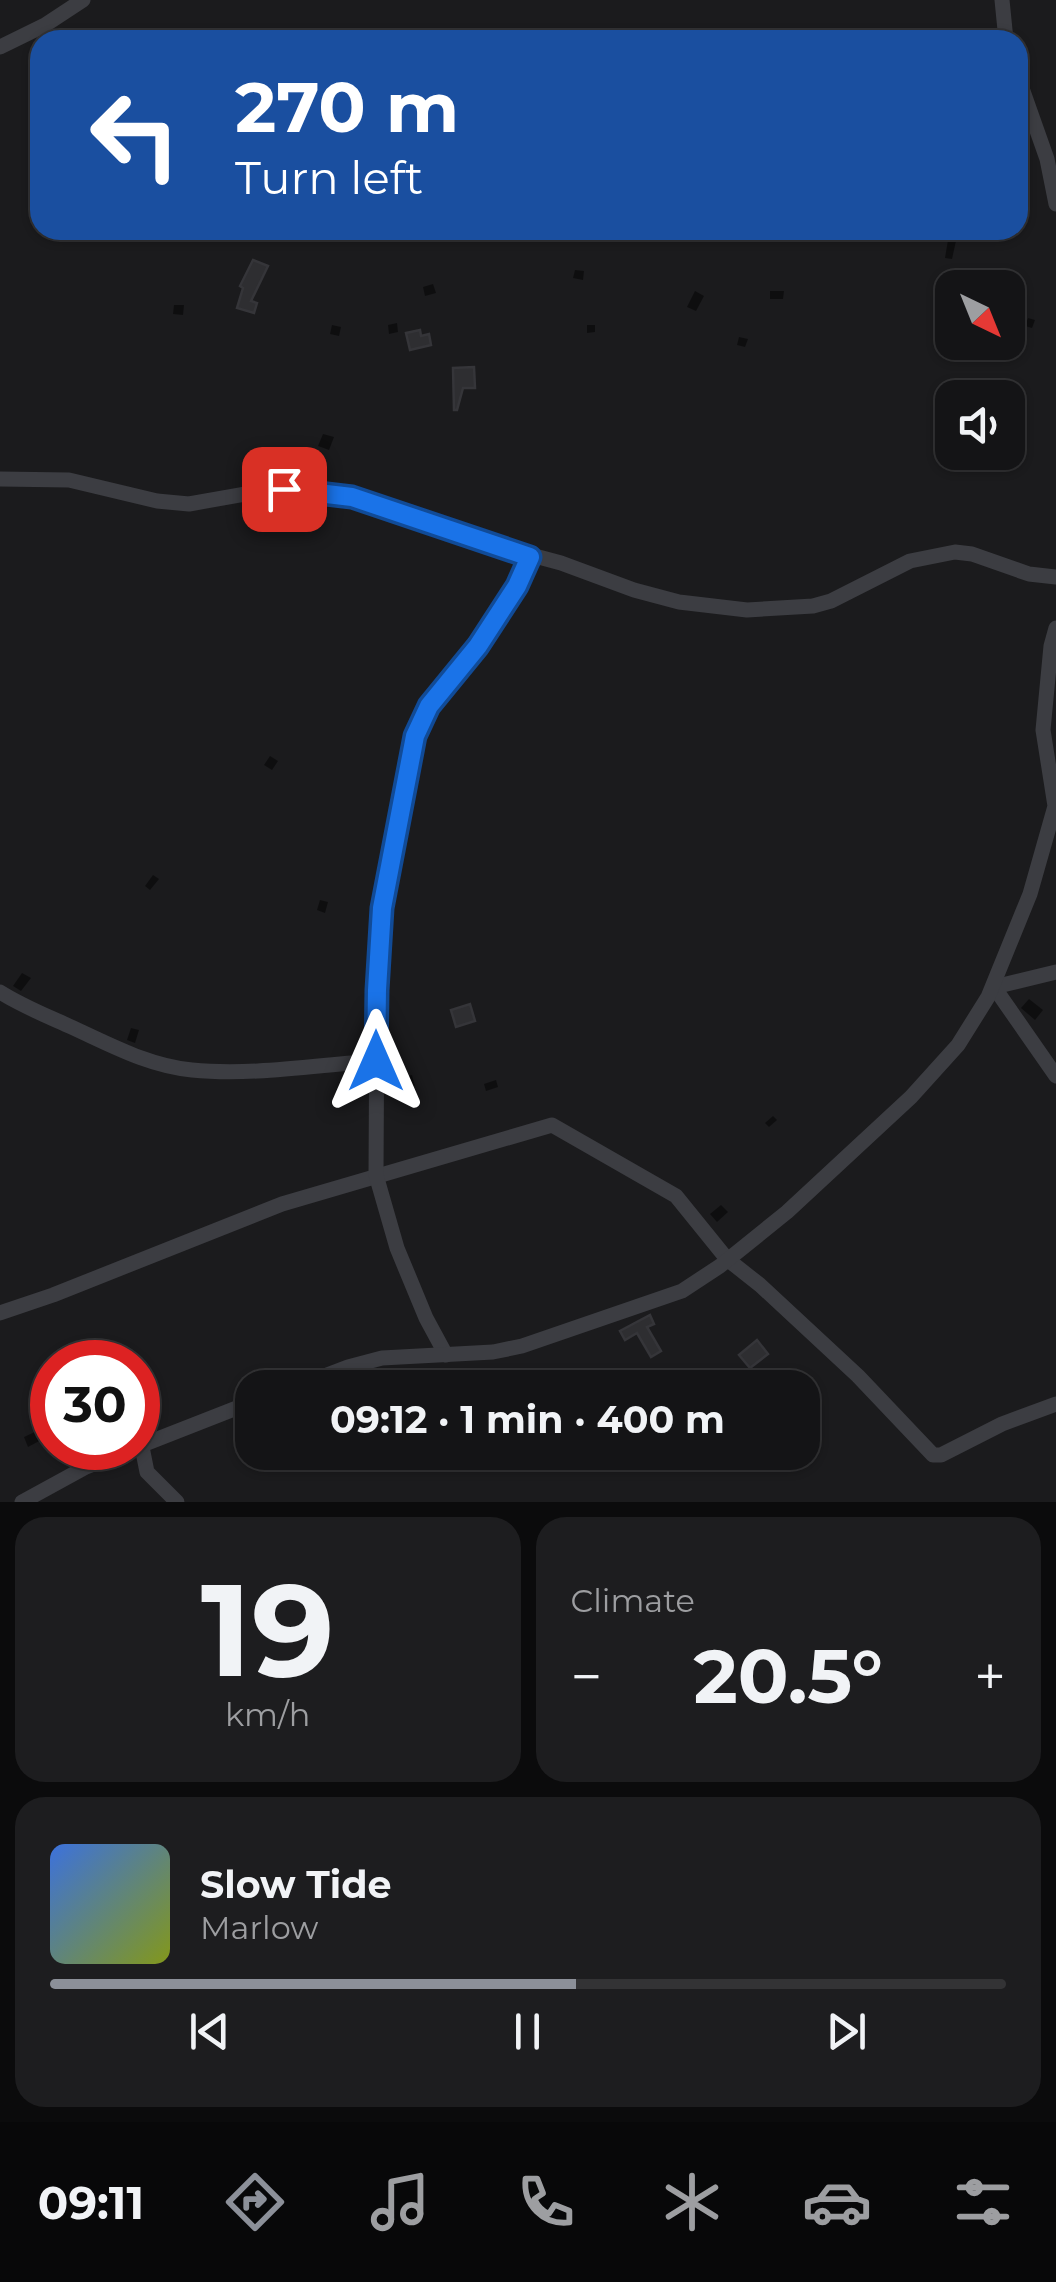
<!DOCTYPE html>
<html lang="en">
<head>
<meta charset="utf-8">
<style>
	body { margin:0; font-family:Montserrat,sans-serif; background:#1d1d1f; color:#f1f3f6; height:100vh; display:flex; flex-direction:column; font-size:38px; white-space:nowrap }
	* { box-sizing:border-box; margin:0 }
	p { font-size:32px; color:#9d9ea1 }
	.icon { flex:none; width:55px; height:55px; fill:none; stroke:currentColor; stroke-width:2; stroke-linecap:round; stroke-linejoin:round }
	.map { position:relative; height:1502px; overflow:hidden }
	.drawer { display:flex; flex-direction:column; gap:15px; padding:15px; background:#0b0b0c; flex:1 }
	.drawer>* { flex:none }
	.hud { position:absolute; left:30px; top:30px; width:998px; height:210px; border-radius:30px; box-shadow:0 2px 8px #0004,0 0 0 2px #333335; background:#1a4fa0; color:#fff; overflow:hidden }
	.needle { width:65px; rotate:137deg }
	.fabs { position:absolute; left:935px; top:270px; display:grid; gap:20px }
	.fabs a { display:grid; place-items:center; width:90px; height:90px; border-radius:20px; background:#141416; box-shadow:0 2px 8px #0004,0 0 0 2px #333335; font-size:50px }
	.speed { position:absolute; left:30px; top:1340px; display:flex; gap:20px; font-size:50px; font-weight:700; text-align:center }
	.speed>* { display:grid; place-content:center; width:130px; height:130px; border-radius:50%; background:#141416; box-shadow:0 2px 8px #0004,0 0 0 2px #333335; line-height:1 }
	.speed .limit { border:15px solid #d22; background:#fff; color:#111 }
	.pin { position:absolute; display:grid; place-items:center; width:85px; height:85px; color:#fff; margin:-42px; border-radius:20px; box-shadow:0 5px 15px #0006 }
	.me { position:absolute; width:110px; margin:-55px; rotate:0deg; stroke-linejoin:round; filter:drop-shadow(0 0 8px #0008) }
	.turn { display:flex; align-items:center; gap:35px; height:210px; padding:0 40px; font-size:45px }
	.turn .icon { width:130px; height:130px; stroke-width:2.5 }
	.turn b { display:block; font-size:70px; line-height:85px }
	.big { font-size:75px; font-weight:700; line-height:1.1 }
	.drawer .tile { flex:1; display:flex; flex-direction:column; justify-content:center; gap:15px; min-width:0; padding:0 35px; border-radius:30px; background:#1d1d1f }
	.drawer .dial { align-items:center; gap:0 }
	.dial b { font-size:130px; line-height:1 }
	.song { display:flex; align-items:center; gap:30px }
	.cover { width:120px; height:120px; border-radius:15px; background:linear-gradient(135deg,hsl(220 70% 55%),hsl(70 70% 35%)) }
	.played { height:10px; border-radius:5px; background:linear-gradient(90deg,#8c9099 55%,#333335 55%) }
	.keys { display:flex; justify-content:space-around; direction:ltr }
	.heat { display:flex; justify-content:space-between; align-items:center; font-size:55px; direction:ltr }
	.drawer .tiles { flex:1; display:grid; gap:15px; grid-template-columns:1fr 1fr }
	.tile:last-child { grid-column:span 2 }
	.trip { position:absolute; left:235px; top:1370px; width:585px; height:100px; border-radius:30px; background:#141416; box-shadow:0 2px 8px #0004,0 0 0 2px #333335; font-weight:700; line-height:100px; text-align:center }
	.tab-bar { display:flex; height:160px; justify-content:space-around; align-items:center; background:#080809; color:#9d9ea1 }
	.tab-bar .icon { width:70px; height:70px }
	.tab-bar .current { color:#8c9099 }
	.tab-bar b { font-size:45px; color:#f1f3f6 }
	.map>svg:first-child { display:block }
	.shadow { fill:#0007 }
	.building { fill:#2e2e31; stroke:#353539; stroke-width:2.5 }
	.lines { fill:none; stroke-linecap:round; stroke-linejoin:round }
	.minor { stroke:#3c3d42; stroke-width:15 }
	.route-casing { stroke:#114b97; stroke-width:25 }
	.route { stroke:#1a73e8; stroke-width:18 }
</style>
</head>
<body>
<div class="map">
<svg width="1056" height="1502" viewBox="0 0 1056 1502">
	<rect width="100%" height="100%" fill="#1b1b1d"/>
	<g class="shadow">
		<polygon points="256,230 270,230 265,239 254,234"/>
		<polygon points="959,230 975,230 974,240 958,240"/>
		<polygon points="948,240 956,241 952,259 945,258"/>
		<polygon points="575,270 584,271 583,280 573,278"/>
		<polygon points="433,284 436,293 425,296 423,287"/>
		<polygon points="695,291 704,296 696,311 687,307"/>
		<polygon points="770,291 784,291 783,299 770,299"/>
		<polygon points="174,305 184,305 183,315 173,314"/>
		<polygon points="1028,318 1035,320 1032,328 1025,326"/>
		<polygon points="397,323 398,332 389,334 388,325"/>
		<polygon points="332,325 341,327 339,336 330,334"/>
		<polygon points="587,325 595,325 595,332 587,333"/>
		<polygon points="1008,329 1014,330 1008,348 989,344 1008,342"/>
		<polygon points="739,337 748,339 745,347 737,345"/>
		<polygon points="323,434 334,437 329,450 318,446"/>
		<polygon points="270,756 278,761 272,770 264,765"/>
		<polygon points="153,875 159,879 150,890 145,886"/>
		<polygon points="320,900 328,902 325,913 317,910"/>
		<polygon points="22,973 31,978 21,991 13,986"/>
		<polygon points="1029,999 1043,1010 1035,1020 1021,1008"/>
		<polygon points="131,1028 139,1030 135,1043 127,1040"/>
		<polygon points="412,1075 415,1086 406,1089 403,1077"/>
		<polygon points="496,1080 498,1087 486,1091 484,1084"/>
		<polygon points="773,1116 777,1120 769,1127 765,1123"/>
		<polygon points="721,1205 728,1212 717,1222 710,1214"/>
		<polygon points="604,1368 610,1376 598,1386 592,1378"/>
		<polygon points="712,1375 717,1381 732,1388 710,1388 705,1381"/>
		<polygon points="496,1379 501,1387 489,1388 487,1385"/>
		<polygon points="39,1430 43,1439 28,1447 24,1437"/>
	</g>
	<g class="building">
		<polygon points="253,260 268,266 251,301 257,303 254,313 237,308 243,288 240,286"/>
		<polygon points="420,330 421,336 429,334 431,345 410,350 406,333"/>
		<polygon points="474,367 475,388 463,388 457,410 454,410 453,368"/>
		<polygon points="470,1004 475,1021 456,1027 451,1010"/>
		<polygon points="650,1315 654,1324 647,1327 661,1351 651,1357 637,1333 625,1340 620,1331"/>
		<polygon points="757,1340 768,1354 750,1368 739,1355"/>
	</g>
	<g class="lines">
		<g class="minor">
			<polyline points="1002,0 1006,40"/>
			<polyline points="0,47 45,25 83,0"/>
			<polyline points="1018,77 1047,159 1056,204"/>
			<polyline points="0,479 69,480 157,501 189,504 274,489 326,492 399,512 468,538 561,563 634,590 679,602 747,610 813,606 831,601 910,561 955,552 972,554 1029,574 1056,577"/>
			<polyline points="1056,972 994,987 1056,1076"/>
			<path d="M0,992C22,1006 45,1015 69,1026C109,1044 148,1066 192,1070C252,1076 316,1065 376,1061"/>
			<polyline points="0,1313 53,1295 282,1204 552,1125 676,1196 727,1259 760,1285 858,1376 933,1455 941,1455 1002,1424 1056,1404"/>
			<polyline points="446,1355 426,1318 397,1248 376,1175 377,990 382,908 410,754 421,721 447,681 478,646 517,587 530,557"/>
			<polyline points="293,1388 348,1367 382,1358 493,1352 522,1346 682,1291 720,1266 787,1212 911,1097 958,1045 988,997 1030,894 1055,806 1043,730 1051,646 1056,628"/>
			<polyline points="142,1447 147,1472 177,1502"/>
			<polyline points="22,1502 86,1467 252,1402"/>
		</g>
	</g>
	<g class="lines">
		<g class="route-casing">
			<polyline id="route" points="284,489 352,497 530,557 517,586 478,646 429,706 415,736 382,908 377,990 376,1061"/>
		</g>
		<use href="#route" class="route"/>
	</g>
</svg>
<div class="fabs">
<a><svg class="needle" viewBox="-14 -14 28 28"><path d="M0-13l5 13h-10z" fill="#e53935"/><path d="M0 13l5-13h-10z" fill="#9d9ea1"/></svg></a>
<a><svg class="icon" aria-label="sound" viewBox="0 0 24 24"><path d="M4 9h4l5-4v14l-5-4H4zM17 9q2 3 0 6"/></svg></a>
</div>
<div class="speed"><div class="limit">30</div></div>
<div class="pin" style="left:284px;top:489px;background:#d93025"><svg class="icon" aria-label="arrive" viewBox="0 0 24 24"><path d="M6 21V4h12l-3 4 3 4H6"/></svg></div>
<svg class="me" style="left:376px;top:1061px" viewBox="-20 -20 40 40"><path d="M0-17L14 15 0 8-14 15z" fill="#1a73e8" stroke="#fff" stroke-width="4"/></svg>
<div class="trip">09:12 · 1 min · 400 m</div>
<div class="hud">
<div class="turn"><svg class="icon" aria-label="left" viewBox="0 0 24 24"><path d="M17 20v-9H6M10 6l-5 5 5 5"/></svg><div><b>270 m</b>Turn left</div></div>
</div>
</div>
<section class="drawer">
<div class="tiles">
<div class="tile dial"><b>19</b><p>km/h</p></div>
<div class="tile"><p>Climate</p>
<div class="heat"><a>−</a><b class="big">20.5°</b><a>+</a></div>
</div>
<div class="tile">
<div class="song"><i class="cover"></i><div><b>Slow Tide</b><p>Marlow</p></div></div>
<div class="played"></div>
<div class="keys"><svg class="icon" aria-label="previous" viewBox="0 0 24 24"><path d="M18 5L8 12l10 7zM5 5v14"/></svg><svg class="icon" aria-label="pause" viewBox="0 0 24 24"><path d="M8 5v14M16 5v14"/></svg><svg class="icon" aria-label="next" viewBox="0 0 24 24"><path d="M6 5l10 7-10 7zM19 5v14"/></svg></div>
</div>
</div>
</section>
<nav class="tab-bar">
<b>09:11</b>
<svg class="icon current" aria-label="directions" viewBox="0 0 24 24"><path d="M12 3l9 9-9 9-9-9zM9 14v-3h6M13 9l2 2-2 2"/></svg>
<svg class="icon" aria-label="music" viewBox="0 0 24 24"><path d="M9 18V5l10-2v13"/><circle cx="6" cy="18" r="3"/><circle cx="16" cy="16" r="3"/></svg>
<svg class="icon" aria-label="phone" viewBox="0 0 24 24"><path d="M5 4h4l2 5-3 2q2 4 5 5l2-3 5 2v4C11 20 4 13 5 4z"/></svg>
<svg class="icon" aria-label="climate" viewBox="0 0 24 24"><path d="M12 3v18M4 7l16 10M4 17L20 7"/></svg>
<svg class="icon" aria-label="car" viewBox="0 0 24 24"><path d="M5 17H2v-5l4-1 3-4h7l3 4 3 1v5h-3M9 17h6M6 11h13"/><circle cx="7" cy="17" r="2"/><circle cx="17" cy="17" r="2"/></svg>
<svg class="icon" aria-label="filters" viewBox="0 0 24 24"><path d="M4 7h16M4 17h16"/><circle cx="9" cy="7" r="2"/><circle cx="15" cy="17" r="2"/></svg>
</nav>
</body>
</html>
